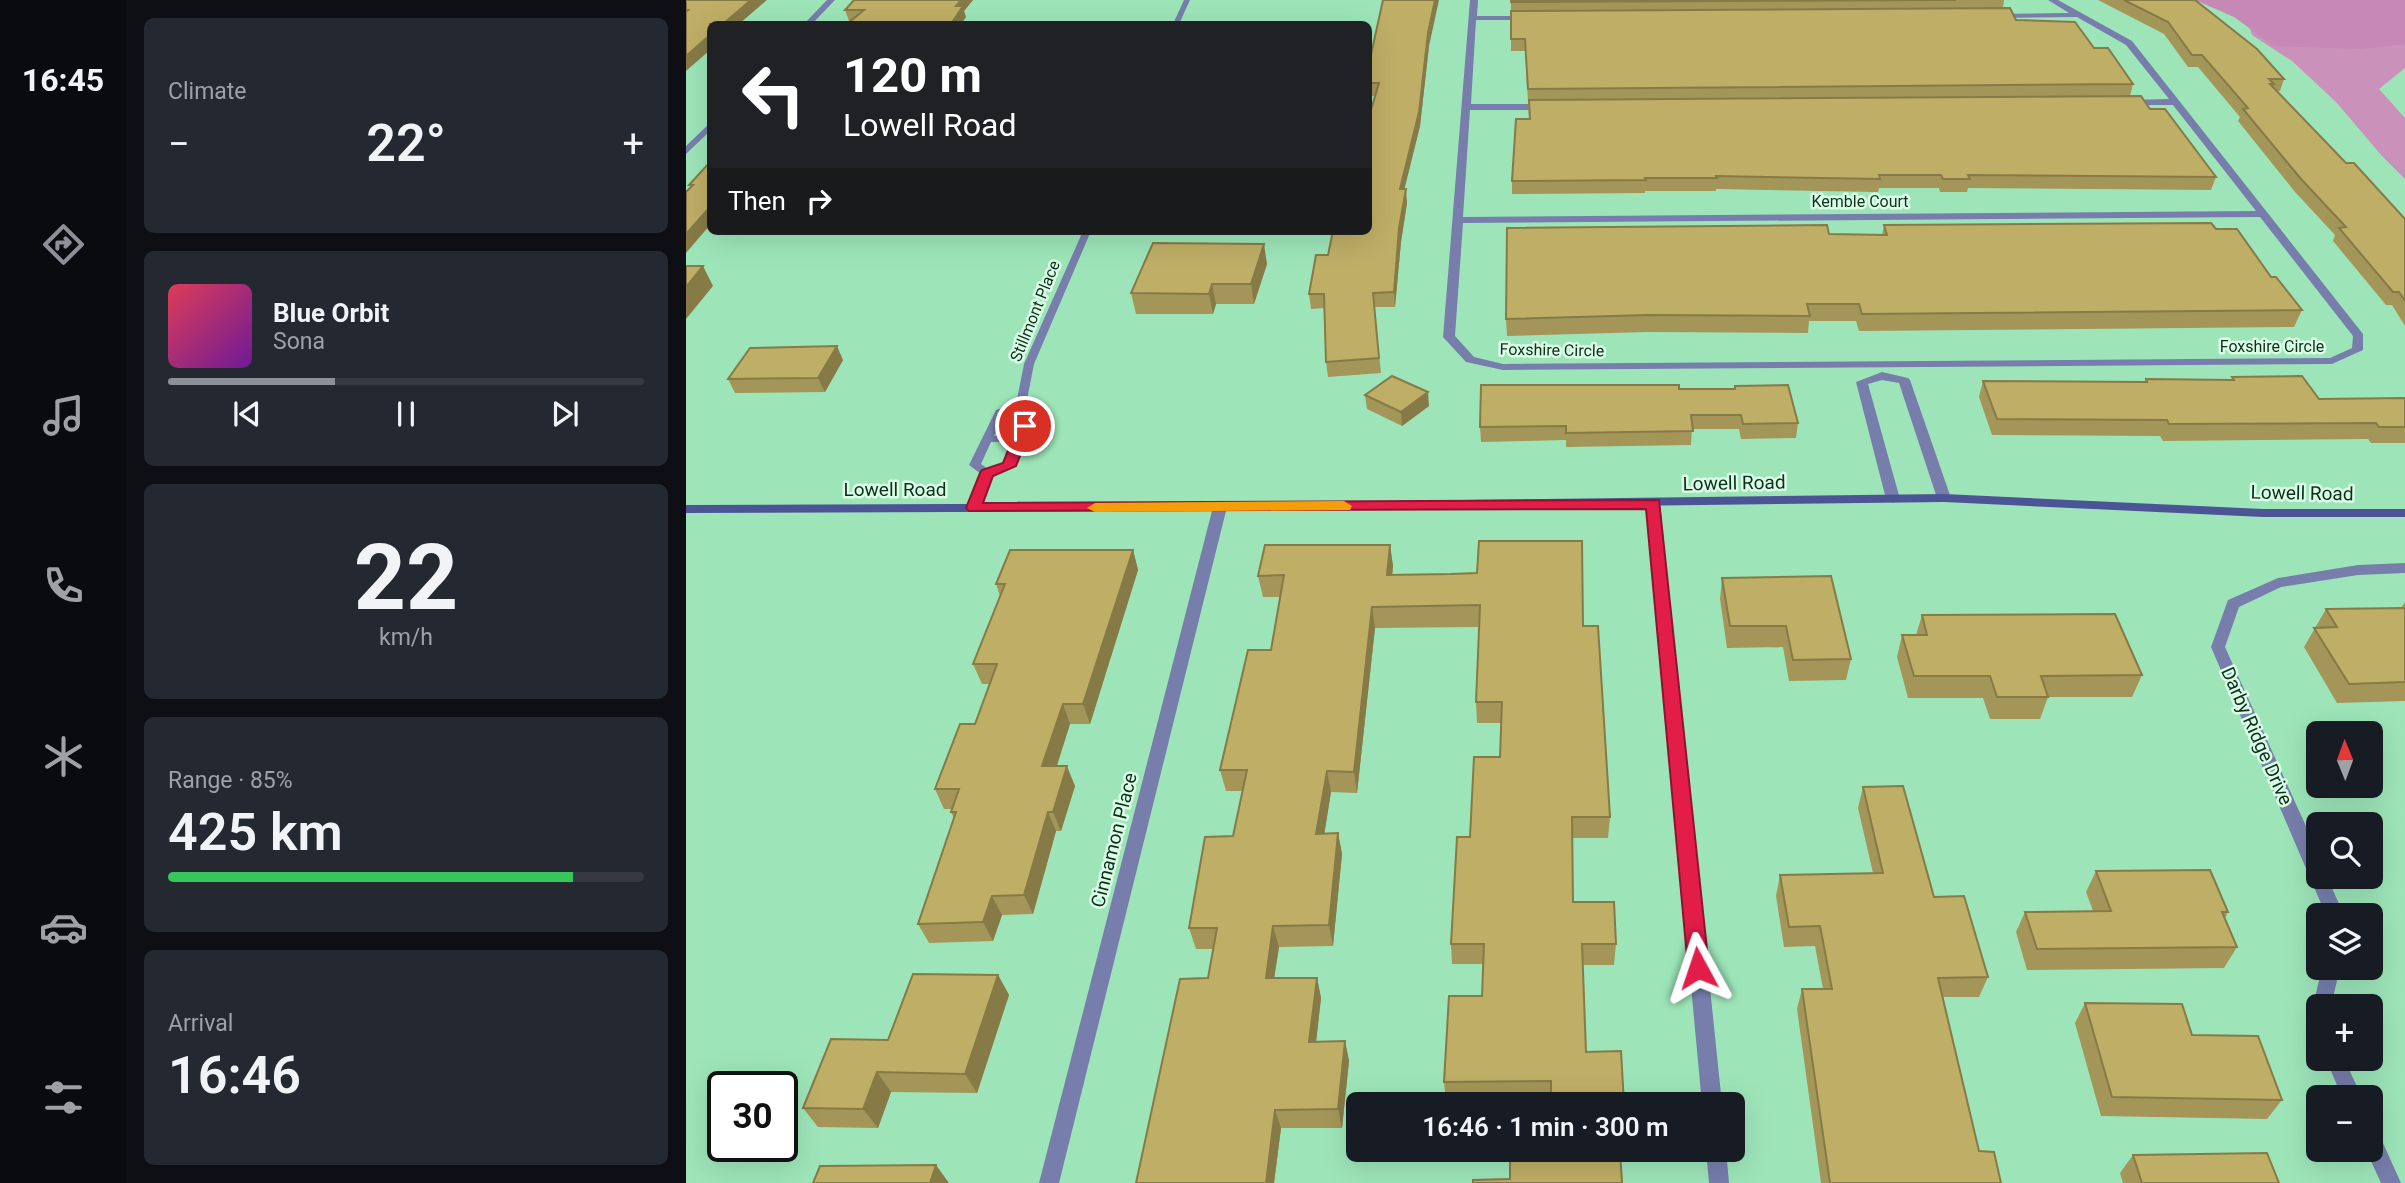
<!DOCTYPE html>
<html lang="en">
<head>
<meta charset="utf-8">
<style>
	body { margin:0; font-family:Roboto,sans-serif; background:#242831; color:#f1f3f6; height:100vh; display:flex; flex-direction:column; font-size:26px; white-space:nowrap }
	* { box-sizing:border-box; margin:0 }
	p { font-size:23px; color:#9ea1a6 }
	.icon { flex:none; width:38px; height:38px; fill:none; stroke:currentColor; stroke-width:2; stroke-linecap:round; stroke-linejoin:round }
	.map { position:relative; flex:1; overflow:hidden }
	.drawer { display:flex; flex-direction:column; gap:18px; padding:18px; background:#0d0f14; width:560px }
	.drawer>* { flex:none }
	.banner { position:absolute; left:21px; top:21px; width:665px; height:214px; border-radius:10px; box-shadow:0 7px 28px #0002; background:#202124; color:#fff; overflow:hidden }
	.needle { width:46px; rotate:359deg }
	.buttons { position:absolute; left:1620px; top:721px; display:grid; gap:14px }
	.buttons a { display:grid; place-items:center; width:77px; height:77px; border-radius:10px; background:#171b24; box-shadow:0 7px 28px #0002; font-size:35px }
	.speed { position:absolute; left:21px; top:1071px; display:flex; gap:14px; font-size:35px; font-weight:700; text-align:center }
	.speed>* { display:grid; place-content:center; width:91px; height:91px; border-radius:50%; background:#171b24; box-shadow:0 7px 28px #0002; line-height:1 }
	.speed .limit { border:4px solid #111; border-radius:10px; background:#fff; color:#111 }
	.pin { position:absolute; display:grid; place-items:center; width:60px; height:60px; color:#fff; margin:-30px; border:4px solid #fff; border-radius:50%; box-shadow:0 2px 7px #0007 }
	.me { position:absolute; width:77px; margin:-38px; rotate:355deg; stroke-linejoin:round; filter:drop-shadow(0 0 5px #0008) }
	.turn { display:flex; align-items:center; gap:24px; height:147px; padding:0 21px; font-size:32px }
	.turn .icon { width:91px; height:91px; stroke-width:2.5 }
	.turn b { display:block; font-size:49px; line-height:60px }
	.then { display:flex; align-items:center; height:66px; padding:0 21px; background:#0003; gap:14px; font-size:26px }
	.big { font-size:52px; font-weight:600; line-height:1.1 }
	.drawer .widget { flex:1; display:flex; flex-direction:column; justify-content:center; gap:10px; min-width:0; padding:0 24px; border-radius:10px; background:#242831 }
	.drawer .dial { align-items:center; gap:0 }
	.dial b { font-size:91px; line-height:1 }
	.song { display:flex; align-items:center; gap:21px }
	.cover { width:84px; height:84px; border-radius:10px; background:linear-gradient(135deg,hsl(350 70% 55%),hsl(280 70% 35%)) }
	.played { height:7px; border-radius:4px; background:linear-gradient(90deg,#8c9099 35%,#363941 35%) }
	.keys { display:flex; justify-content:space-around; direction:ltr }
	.heat { display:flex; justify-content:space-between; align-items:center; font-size:38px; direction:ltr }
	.charge { height:10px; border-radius:5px; background:linear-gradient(90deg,#34c759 85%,#363941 0) }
	.trip { position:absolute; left:660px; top:1092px; width:399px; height:70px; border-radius:10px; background:#171b24; box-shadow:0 7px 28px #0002; font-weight:600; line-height:70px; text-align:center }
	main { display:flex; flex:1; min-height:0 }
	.tabs { display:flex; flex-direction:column; width:126px; justify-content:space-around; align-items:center; background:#090b0e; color:#9ea1a6 }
	.tabs .icon { width:49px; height:49px }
	.tabs .on { color:#8c9099 }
	.tabs b { font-size:32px; color:#f1f3f6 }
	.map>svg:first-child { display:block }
	.green { fill:#ca91ba }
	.forest { fill:#c688b5 }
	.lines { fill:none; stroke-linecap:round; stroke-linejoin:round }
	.lane { fill:#777eac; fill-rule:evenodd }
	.street { fill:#777eac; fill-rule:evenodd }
	.secondary { fill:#4d5496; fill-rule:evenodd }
	.wall { fill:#a49658 }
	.shaded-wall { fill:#867a47 }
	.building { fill:#bfae66; stroke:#867a47; stroke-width:2 }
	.route { fill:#e11d48; stroke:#92132f; stroke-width:2 }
	.slow { fill:#f59e0b }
	.labels { text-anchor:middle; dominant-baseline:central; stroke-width:5; stroke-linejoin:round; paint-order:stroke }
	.far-street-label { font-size:16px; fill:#102e1d; stroke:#dafde6 }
	.street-label { font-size:19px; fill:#102e1d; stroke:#dafde6 }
</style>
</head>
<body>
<main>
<nav class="tabs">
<b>16:45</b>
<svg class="icon on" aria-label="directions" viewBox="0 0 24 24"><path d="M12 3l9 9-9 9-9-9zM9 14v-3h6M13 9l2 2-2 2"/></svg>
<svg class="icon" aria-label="music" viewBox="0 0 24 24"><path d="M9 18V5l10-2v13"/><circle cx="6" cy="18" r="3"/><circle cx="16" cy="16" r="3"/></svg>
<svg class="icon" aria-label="phone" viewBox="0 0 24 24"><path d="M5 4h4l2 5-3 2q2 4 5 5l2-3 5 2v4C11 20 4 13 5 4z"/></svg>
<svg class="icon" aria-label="climate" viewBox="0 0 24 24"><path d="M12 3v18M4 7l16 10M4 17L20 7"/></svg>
<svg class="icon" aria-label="car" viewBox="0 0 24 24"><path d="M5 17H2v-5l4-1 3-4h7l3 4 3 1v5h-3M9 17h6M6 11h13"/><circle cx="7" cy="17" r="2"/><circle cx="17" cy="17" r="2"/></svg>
<svg class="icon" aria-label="filters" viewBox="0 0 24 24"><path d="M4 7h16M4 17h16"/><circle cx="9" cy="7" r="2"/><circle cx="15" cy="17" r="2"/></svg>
</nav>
<section class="drawer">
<div class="widget"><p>Climate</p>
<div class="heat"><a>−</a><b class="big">22°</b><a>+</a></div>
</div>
<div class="widget">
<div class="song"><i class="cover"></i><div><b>Blue Orbit</b><p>Sona</p></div></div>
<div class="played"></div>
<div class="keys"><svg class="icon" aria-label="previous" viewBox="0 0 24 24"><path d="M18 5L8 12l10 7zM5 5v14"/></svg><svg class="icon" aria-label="pause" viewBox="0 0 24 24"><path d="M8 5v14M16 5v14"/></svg><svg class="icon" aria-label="next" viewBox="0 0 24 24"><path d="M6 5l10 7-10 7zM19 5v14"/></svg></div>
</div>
<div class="widget dial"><b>22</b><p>km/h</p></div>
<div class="widget"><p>Range · 85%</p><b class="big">425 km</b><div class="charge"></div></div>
<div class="widget"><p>Arrival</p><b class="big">16:46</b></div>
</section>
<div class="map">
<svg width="1719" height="1183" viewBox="0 0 1719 1183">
	<rect width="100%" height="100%" fill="#9de5b9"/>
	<polygon class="green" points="1601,0 1640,0 1719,15 1719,68 1693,89 1719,118 1719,179 1695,155 1651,103 1606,61 1566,35 1558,11"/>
	<polygon class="forest" points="1509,0 1719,0 1719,44 1674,49 1588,46 1548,17"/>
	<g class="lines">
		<g class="lane">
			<polygon points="498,0 504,0 493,24 487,24"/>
			<path d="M397,231H405L348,364L340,405L349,414L327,468L306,475L294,508L288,512L284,511L282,508L295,474L283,465L310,410L330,404L338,364ZM333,410L338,415L330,436H308L318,414ZM305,442H327L318,464L302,469L295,464Z"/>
		</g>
		<g class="street">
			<polygon points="141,0 149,0 126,24 118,24"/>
			<path d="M784,0H792L791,16H845L849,18L845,20H790L785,104H862L866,107L862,110H784L777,217L1570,211L1487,105H1439L1438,103L1442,100L1483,99L1440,45L1391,17L1309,18L1305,16L1309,14L1383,13L1362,0H1372L1446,41L1677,334V350L1646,364L817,370L780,362L757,337ZM1574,217L1667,336L1666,348L1644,358L817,364L788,357L769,336L777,223Z"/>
			<polygon points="24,123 24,131 0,154 0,146"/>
			<polygon points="1196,372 1222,378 1224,380 1265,498 1263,501 1253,501 1251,498 1213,383 1196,380 1182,384 1214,499 1207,503 1200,499 1170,382"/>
			<polygon points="967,500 974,504 1036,1104 1016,1104 960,504"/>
			<polygon points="534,503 541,507 373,1183 353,1183 527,507"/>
			<polygon points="1719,563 1719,573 1672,575 1595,587 1553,607 1539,647 1633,855 1633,877 1641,877 1658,915 1640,915 1525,647 1542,600 1592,578 1672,565"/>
			<polygon points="1636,968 1654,968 1645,1006 1633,1006 1633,1031 1626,1029 1624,1020 1626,1014 1631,1012 1627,1006"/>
			<polygon points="1640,1059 1658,1059 1676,1097 1656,1097"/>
			<polygon points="1685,1129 1692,1132 1715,1183 1695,1183 1680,1150 1685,1150"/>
			<polygon points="1020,1150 1040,1150 1043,1183 1023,1183"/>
		</g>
		<polygon class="secondary" points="1258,494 1577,509 1719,509 1719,517 1577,517 1258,502 534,511 0,513 0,505 534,503"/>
	</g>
	<g class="wall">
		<polygon points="168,0 287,0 278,11 280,17 275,24 161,24 166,21 163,21 159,10"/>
		<polygon points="825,0 1318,0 1317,8 1330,20 1408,48 1447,84 1444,96 1464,109 1530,177 1525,190 1282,188 1281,192 1254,192 1253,188 1193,188 1192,192 1030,189 1030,191 959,191 959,193 826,194 826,181 843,119 839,51 825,51"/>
		<polygon points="1412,0 1509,0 1598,79 1594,91 1591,91 1660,163 1719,219 1719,326 1706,305 1700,305 1647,241 1649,235 1609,192 1552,121 1554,117 1512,67 1502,67 1478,34"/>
		<polygon points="743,46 734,126 718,189 721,203 715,242 709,307 688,307 695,373 642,377 640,362 638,308 625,309 623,294 642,255 682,231 689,96 682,96 682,68"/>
		<polygon points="1198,225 1530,229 1585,277 1616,310 1608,327 1173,331 1170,321 1123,321 1122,333 961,332 821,336 820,319 1143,234 1196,235"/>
		<polygon points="581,264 568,304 530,304 527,314 450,314 445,293"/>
		<polygon points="157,360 139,392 49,393 42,379"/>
		<polygon points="1546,377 1633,399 1719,398 1719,443 1685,443 1682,439 1477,441 1474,436 1306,435 1293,397 1297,381 1458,382 1460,379 1545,380"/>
		<polygon points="1049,386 1112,423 1110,438 1055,439 1053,429 1006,429 1005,445 880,447 880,440 795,442 794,427 993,389 1048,389"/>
		<polygon points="679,395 743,406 716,426 681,409"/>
		<polygon points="704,545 707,566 706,575 897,626 924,817 922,838 887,838 887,902 930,944 928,965 897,965 865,1101 760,1101 758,1082 796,996 798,964 766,964 765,944 784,837 814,757 815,723 791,723 790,702 793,627 689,628 671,793 645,792 638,834 652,833 656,854 647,946 593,947 588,978 631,978 635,998 630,1041 659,1041 663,1061 656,1128 595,1128 588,1183 450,1183 522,978 527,949 510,949 503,928 547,836 557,791 540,791 534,770 585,650 594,597 577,597 572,576"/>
		<polygon points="447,550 452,570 404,724 384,724 371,766 389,786 375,831 370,831 347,914 316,915 307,941 243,943 232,924 268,818 265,812 266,809 258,809 249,789 289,724 304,684 296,684 287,664 314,596 310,584"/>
		<polygon points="1036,578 1165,659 1160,680 1103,681 1097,647 1041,648 1034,599"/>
		<polygon points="1719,602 1719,701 1651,703 1618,647 1640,609 1715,608"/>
		<polygon points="1236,615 1456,675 1446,697 1362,697 1354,719 1304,719 1297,698 1222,698 1211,657 1216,635 1230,635"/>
		<polygon points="1177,787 1302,977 1293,997 1256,997 1293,1151 1315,1183 1135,1183 1111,1009 1116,989 1137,989 1129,946 1098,947 1090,896 1094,875 1187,873 1172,808"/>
		<polygon points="1410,871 1542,912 1539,918 1551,947 1538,968 1341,970 1330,932 1339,912 1407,911 1400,892"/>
		<polygon points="312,975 323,995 291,1093 205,1092 192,1128 132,1127 117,1108 202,1040"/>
		<polygon points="1399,1003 1506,1035 1596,1100 1581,1119 1415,1116 1389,1023"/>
		<polygon points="1447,1155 1593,1183 1437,1183 1434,1173"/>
	</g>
	<g class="shaded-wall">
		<polygon points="65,0 81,0 53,24 37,24"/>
		<polygon points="275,0 287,0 278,11 280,17 275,24 265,24 270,6"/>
		<polygon points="749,0 753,0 743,46 734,126 715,203 714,189"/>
		<polygon points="24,35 24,50 0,71 0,56"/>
		<polygon points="720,189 721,203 715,242 709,307 708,292 713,228"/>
		<polygon points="24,207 24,225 0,253 0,234"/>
		<polygon points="578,244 581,264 568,304 565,284"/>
		<polygon points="17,266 27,286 0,319 0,287"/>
		<polygon points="526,284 530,304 527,314 523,294"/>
		<polygon points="151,346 157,360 139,392 132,378"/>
		<polygon points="742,392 743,406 716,426 715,412"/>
		<polygon points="704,545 707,566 704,597 701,575"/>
		<polygon points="447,550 452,570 404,724 397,704"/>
		<polygon points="686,607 689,628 671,793 668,772"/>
		<polygon points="377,704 384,724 364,786 356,766"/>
		<polygon points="381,766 389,786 375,831 367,812"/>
		<polygon points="641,771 645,792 635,855 630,834"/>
		<polygon points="362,812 370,831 347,914 338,895"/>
		<polygon points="652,833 656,854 647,946 643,925"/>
		<polygon points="306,896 316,915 307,941 297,922"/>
		<polygon points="587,926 593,947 585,998 580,978"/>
		<polygon points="312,975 323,995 291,1093 279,1074"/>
		<polygon points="631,978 635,998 628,1061 623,1042"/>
		<polygon points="659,1041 663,1061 656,1128 652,1109"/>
		<polygon points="191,1072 205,1092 192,1128 177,1109"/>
		<polygon points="589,1110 595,1128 588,1183 580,1183"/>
		<polygon points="250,1165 263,1183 244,1183"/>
	</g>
	<g class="building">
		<polygon points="0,0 65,0 37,24 24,24 24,35 0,56 0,12 2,10 0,10"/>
		<polygon points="168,0 275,0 270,6 277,6 265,24 161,24 178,10 159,10"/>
		<polygon points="697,0 749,0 742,33 733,112 714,189 720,189 713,228 708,292 687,293 693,358 640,362 638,294 623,294 630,255 642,255 647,231 682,231 682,120 693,83 682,83 682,68"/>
		<polygon points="825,0 1270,0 825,2"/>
		<polygon points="1438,0 1509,0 1571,49 1598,79 1583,79 1588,84 1584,84 1660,163 1668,163 1719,219 1719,301 1713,292 1707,292 1653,228 1660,227 1615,179 1557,109 1562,108 1516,55 1506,55 1482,22"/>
		<polygon points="1324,8 1330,20 1389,22 1408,48 1422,48 1447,84 842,89 839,39 825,39 825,11"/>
		<polygon points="1455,96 1464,109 1479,109 1530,177 1282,175 1284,179 1257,179 1255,175 1193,175 1194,179 1030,176 1031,178 959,178 960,180 826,181 830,119 844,119 843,100"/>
		<polygon points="24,162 24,207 0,234 0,192 7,185 3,185"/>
		<polygon points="1525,223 1530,229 1551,229 1585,277 1590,277 1616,310 1176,314 1173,304 1121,304 1124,316 962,315 820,319 821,228 1141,225 1143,234 1201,235 1198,225"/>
		<polygon points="467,243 578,244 565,284 526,284 523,294 445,293"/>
		<polygon points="0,266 17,266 0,287"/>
		<polygon points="151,346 132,378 42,379 64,348"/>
		<polygon points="706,376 742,392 715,412 679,395"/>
		<polygon points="1616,376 1633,399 1719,398 1719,427 1693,427 1690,423 1483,424 1481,420 1311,419 1297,381 1461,382 1460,379 1548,380 1546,377"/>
		<polygon points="795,385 993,385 993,389 1049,389 1049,386 1102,385 1112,423 1057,424 1055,415 1005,415 1007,431 880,433 880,426 794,427"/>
		<polygon points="793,541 896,541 897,626 912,626 924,817 886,817 887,902 928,902 930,944 896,944 900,1052 935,1051 938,1104 865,1104 865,1081 758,1082 763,996 796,996 798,944 765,944 771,837 784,837 788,757 814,757 816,702 790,702 794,605 686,607 668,772 641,771 630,834 652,833 643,925 587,926 580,978 631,978 623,1042 659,1041 652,1109 589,1110 580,1183 450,1183 494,979 522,978 531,928 503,928 519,837 547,836 561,770 534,770 562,650 585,650 598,575 572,576 579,545 704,545 701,575 765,574 791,573"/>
		<polygon points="324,550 447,550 397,704 377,704 356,766 381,766 367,812 362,812 338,895 306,896 297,922 232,924 270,812 265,812 273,789 249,789 274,724 289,724 311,664 287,664 319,584 310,584"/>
		<polygon points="1145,576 1165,659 1107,660 1100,626 1044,626 1036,578"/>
		<polygon points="1719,608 1719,682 1663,684 1628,628 1651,627 1640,609"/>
		<polygon points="1429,614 1456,675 1355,676 1362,697 1311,697 1304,676 1228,676 1216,635 1241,635 1236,615"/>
		<polygon points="1217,786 1248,897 1278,896 1302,977 1252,978 1293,1151 1308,1152 1315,1183 1144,1183 1116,989 1146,989 1134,926 1103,927 1094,875 1197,873 1177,787"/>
		<polygon points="1524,870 1542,912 1536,912 1551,947 1351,949 1339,912 1425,911 1410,871"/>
		<polygon points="227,974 312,975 279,1074 191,1072 177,1109 117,1108 145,1039 202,1040"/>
		<polygon points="1399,1003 1496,1004 1506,1035 1572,1036 1596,1100 1426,1097"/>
		<polygon points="824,1150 934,1150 936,1183 787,1183 787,1180 824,1179"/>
		<polygon points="1581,1153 1593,1183 1456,1183 1447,1155"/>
		<polygon points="250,1165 244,1183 127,1183 134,1166"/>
	</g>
	<polygon class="route" points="339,422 346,426 330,466 307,476 297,503 973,500 1023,968 1020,974 1012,977 1005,974 1002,968 960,509 283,511 280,508 294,473 296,470 317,463 332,426"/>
	<polygon class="slow" points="658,501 666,506 664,510 409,512 401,508 409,503"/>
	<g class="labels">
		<g class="far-street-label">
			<text x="1174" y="201">Kemble Court</text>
			<text transform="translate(349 311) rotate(-68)">Stillmont Place</text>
			<text x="1586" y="346">Foxshire Circle</text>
			<text transform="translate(866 350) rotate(1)">Foxshire Circle</text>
		</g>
		<g class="street-label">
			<text transform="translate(1048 483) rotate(-1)">Lowell Road</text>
			<text x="209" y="489">Lowell Road</text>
			<text transform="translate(1616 493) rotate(1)">Lowell Road</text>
			<text transform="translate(1571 736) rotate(66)">Darby Ridge Drive</text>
			<text transform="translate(428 840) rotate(-76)">Cinnamon Place</text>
		</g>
	</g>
</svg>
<div class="buttons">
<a><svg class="needle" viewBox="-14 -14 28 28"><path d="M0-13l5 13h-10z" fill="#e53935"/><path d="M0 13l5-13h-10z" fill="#9ea1a6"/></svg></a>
<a><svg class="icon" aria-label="search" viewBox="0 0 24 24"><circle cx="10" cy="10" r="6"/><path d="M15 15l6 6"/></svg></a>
<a><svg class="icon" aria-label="layers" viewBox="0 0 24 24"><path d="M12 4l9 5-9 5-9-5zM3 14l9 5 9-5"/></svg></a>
<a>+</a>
<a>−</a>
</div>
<div class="speed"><div class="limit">30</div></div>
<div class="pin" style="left:339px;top:426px;background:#d93025"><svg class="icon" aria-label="arrive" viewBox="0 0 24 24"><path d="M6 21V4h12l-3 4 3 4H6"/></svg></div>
<svg class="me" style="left:1012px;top:968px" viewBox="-20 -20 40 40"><path d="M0-17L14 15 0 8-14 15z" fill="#e11d48" stroke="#fff" stroke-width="4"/></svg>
<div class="trip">16:46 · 1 min · 300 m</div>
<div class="banner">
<div class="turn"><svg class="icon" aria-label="left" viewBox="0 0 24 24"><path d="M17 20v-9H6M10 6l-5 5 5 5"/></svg><div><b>120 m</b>Lowell Road</div></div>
<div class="then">Then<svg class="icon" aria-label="right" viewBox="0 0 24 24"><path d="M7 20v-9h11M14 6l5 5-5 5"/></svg></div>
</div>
</div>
</main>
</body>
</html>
